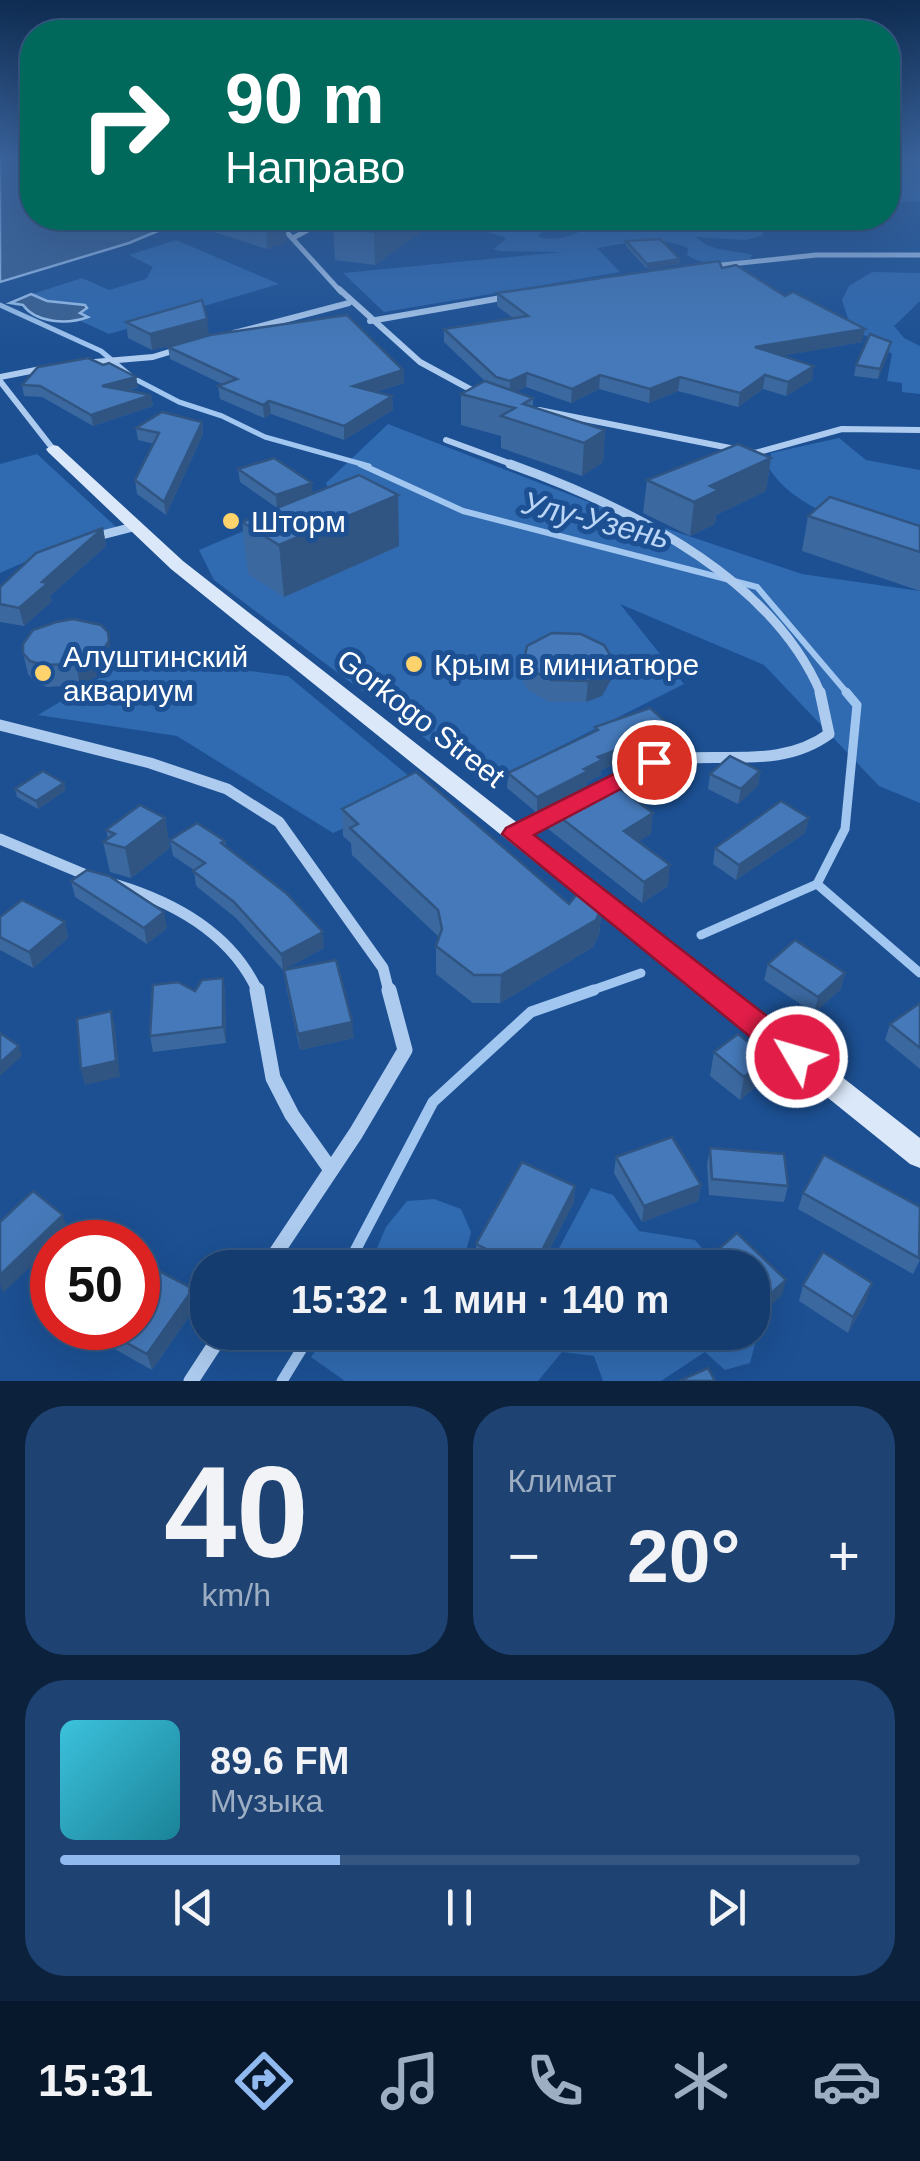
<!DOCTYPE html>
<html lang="ru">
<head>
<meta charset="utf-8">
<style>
	body { margin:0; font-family:Arial,sans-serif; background:#1e4373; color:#f1f3f6; height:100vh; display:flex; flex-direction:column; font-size:38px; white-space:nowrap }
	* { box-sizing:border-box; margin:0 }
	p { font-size:32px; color:#9dadc2 }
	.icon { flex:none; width:55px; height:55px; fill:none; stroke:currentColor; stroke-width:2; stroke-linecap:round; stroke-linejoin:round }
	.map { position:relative; height:1381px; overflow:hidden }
	.details { display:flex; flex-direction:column; gap:25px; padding:25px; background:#0c213c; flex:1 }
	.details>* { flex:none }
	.hud { position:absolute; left:20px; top:20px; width:880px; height:210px; border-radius:40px; box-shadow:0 10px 40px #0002,0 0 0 2px #345681; background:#00695c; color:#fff; overflow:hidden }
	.speed { position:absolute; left:30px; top:1220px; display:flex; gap:20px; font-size:50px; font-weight:700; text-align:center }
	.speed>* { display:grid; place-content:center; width:130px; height:130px; border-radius:50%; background:#153c6e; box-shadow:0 10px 40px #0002,0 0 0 2px #345681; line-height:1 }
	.speed .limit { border:15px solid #d22; background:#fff; color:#111 }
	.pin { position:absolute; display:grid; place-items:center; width:85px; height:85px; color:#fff; margin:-42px; border:5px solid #fff; border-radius:50%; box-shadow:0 2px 10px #0007 }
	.me { position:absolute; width:110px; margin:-55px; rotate:308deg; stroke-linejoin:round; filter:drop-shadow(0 0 8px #0008) }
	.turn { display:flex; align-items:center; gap:35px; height:210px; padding:0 40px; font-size:45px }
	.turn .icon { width:130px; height:130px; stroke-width:2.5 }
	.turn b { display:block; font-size:70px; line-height:85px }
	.big { font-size:75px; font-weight:800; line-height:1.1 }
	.details .card { flex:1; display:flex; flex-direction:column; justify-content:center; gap:15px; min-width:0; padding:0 35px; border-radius:40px; background:#1e4373 }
	.details .dial { align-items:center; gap:0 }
	.dial b { font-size:130px; line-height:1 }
	.song { display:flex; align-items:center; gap:30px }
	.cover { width:120px; height:120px; border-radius:15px; background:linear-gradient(135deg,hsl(190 70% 55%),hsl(190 70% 35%)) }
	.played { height:10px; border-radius:5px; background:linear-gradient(90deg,#90b9f0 35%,#345681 35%) }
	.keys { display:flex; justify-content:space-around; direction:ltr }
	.heat { display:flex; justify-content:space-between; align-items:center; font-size:55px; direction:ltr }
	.details .tiles { flex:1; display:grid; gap:25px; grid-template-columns:1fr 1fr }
	.card:last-child { grid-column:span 2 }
	.trip { position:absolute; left:190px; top:1250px; width:580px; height:100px; border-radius:40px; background:#153c6e; box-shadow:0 10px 40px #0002,0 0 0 2px #345681; font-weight:800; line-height:100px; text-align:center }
	.dock { display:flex; height:160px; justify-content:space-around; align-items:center; background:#08182c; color:#9dadc2 }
	.dock .icon { width:70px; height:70px }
	.dock .current { color:#90b9f0 }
	.dock b { font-size:45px; color:#f1f3f6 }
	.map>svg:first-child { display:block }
	.green { fill:#306ab0 }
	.water { fill:#3b6191; stroke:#a1c6f0; stroke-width:2.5 }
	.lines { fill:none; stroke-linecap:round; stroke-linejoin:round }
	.stream-far3 { stroke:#a1c6f0; stroke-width:5 }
	.stream-far2 { stroke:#a1c6f0; stroke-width:6 }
	.stream-far1 { stroke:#a1c6f0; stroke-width:9 }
	.stream { stroke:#a1c6f0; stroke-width:11 }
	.pedestrian { stroke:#adcbef; stroke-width:6 }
	.minor-far4 { stroke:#adcbef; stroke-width:5 }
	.minor-far3 { stroke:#adcbef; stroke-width:6 }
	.minor-far2 { stroke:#adcbef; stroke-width:9 }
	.minor-far1 { stroke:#adcbef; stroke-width:11 }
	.minor { stroke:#adcbef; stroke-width:15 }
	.secondary { fill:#dbe8fa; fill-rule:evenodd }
	.wall { fill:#3b689f }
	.shaded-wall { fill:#305582 }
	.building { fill:#4579b9; stroke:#305582; stroke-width:2.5 }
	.route { fill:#e11d48; stroke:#92132f; stroke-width:2.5 }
	.poi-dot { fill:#fed36c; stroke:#1c5093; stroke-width:4 }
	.labels { text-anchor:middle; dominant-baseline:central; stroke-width:10; stroke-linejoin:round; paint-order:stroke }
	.poi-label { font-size:30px; fill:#fff; stroke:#1c5093; text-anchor:start }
	.street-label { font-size:30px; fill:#fff; stroke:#1c5093 }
	.water-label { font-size:32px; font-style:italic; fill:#bad5f5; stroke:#1c5093 }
</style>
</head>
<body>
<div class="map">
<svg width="920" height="1381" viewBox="0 0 920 1381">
	<rect width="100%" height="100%" fill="#1c5093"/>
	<g class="green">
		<polygon points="888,157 920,157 920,201 888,204"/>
		<path d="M437,218H524L539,221L562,218L537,236C563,246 587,225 612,222L613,218H789L765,225L762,236L745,240L696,237C713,253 732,249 752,255L750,259C729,261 705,268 687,255L688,248C657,235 628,243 597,248L620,272L384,312L343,273L562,252L500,251L493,249L506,239L505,237Z"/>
		<polygon points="176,240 279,284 109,334 26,296 82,278 109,290 146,279 153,267 129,255"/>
		<polygon points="872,272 920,273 920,301 894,326 904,338 920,346 920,394 902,392 902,383 887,381 892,354 850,325 842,300 849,286"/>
		<polygon points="388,424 599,506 802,574 920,591 920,803 879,786 764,665 620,604 684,684 486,784 214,580 199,550 331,494 326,483"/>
		<path d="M839,438L866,460L920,470V546C869,528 798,515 768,467L771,453Z"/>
		<polygon points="37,454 116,527 86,535 0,573 0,464"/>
		<polygon points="136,656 288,676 427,791 333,833 177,736 38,715"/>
		<polygon points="591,1188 613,1195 639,1231 695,1240 705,1252 683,1258 690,1267 549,1267"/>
		<polygon points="434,1199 461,1209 471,1232 462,1267 369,1267 386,1227 407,1201"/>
		<polygon points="329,1332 745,1332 755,1344 750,1363 725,1370 705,1352 661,1381 603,1381 594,1356 562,1352 538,1381 345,1381 311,1357"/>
	</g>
	<g class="water">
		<polygon points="0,157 32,157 32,218 189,218 129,243 0,282"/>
		<path d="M31,294L47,301L85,305L87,308L80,313L88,317C67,325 36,323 23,305L10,303Z"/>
	</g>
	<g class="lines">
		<polyline class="stream-far3" points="0,305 101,351 133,378 179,402 222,416 265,437 369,466"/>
		<polyline class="stream-far2" points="360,464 463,511 757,587 848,694"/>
		<g class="stream-far1">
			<polyline points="817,884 920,973"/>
			<polyline points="701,935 817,884 845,829 857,705 846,692"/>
			<polyline points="587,992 641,973"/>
		</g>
		<g class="stream">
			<polyline points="346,1268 433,1102 531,1012 594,990"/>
			<polyline points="282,1381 312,1332"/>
		</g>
		<polyline class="pedestrian" points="0,381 53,449"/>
		<g class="minor-far4">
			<polyline points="298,218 281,226 341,292"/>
			<polyline points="293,238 330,218"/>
			<polyline points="712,266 816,255 920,255"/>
		</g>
		<g class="minor-far3">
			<polyline points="339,289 420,362 479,394"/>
			<polyline points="370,321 507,297"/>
			<polyline points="234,333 349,303"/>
			<polyline points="83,363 153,357 179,349"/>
			<polyline points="0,377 46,368"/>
			<polyline points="539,410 755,453 842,429 920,430"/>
			<polyline points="446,440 517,466"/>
		</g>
		<g class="minor-far2">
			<path d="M510,464C624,505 771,575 821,694"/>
			<polyline points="90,538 133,527"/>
		</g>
		<g class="minor-far1">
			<polyline points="0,725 150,763 227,789 279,822 383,968 389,992"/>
			<path d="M600,790C618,780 635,766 656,762C715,749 777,772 829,734L820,692"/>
			<polyline points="516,834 558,812"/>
			<polyline points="0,839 91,877"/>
			<path d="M117,885C176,903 232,934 258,992"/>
		</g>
		<g class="minor">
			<polyline points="257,990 273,1078 292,1115 331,1170"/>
			<polyline points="266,1268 356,1133 405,1050 389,990"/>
			<polyline points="191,1381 223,1332"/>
		</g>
		<polygon class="secondary" points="53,445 58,446 183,561 920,1138 920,1168 910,1164 171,569 48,452 46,449"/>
	</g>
	<g class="wall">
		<polygon points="188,218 283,218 287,242 267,249 189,224"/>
		<polygon points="561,218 609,218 608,226 560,226"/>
		<polygon points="333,227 425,229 375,265 335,260"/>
		<polygon points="626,241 680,259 679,264 647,269 626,246"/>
		<polygon points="722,268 785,296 862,342 781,356 812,380 786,396 763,389 738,407 678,391 649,403 599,389 571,403 526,387 515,392 533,398 533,407 605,430 603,462 582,476 501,448 501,436 461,425 461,394 485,381 444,342 444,329 513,318 497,306 497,293"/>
		<polygon points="126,322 209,335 152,350 128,338"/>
		<polygon points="891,342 889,352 878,379 854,376 856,365"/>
		<polygon points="168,347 403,370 404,383 376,392 392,396 393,410 344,440 271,414 264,418 220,399 218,386 222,384 170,359"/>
		<polygon points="103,365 136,377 138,387 127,391 151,395 153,406 93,426 42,397 24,396 22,385"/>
		<polygon points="202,422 203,434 166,515 137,494 135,480 154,444 138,440 136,428"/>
		<polygon points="771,458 766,491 716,515 715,524 690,536 643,513 647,480"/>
		<polygon points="238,469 312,483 312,494 398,495 399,546 284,597 248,574 242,522 277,508 240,482"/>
		<polygon points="808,516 920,526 920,591 802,551"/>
		<polygon points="103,528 106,546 50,596 52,601 24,626 0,622 0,587"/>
		<polygon points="108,632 113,662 107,671 80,685 47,687 35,682 28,674 23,653"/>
		<polygon points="612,658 611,680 602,696 586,702 550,702 528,690 523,681 524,660"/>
		<polygon points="595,727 672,744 601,770 601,775 587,782 587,786 537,813 507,788 508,773 595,731"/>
		<polygon points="760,771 758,786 738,804 708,789 710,774"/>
		<polygon points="15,789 66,790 38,809 17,797"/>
		<polygon points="548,808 651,834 638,841 668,886 642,903 547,828"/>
		<polygon points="342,809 569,904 602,907 599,935 593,947 500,1003 473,1003 436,974 436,946 439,937 352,855 351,843 343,836"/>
		<polygon points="165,818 170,848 131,878 110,872 103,842 108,839 106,830"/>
		<polygon points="809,818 805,833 736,880 713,864 715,848"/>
		<polygon points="170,840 225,841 226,847 324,948 283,970 236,918 196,886 194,870 173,856"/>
		<polygon points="71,881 167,928 147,944 75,897"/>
		<polygon points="0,917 65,922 68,938 33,968 0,950"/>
		<polygon points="768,964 845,973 841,989 814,1013 764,980"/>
		<polygon points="284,970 354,1038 300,1050 286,986"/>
		<polygon points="223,978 225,993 226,1043 153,1052 150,1036 195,991"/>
		<polygon points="920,1003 920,1069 885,1040 890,1024"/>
		<polygon points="714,1052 763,1081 740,1100 710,1076"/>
		<polygon points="710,1148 788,1186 784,1202 709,1195 707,1165"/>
		<polygon points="616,1157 701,1185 698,1201 642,1222 614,1173"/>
		<polygon points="575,1186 574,1202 540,1268 492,1268 476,1260 476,1244"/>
		<polygon points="803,1193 920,1260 913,1274 798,1209"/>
		<polygon points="803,1285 867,1299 848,1333 799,1301"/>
		<polygon points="197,1305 152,1370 77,1328 138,1328"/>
	</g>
	<g class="shaded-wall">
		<polygon points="396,218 425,218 425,229 375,265 374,232"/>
		<polygon points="285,221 287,242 267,249 266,228"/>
		<polygon points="680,259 679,264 647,269 647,264"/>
		<polygon points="207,319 209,335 152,350 150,334"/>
		<polygon points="865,329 862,342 753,361 755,347"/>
		<polygon points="891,342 889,352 878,379 880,369"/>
		<polygon points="814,366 812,380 786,396 788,382"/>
		<polygon points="403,370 404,383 354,399 353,386"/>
		<polygon points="527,373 526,387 510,395 510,381"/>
		<polygon points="600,375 599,389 571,403 572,389"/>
		<polygon points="765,375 763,389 738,407 740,393"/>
		<polygon points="136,377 138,387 104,397 102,386"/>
		<polygon points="680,377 678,391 649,403 650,389"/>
		<polygon points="151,395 153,406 93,426 91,415"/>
		<polygon points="392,396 393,410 344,440 344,426"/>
		<polygon points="269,401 271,414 264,418 263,405"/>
		<polygon points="202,422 203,434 166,515 164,502"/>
		<polygon points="605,430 603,462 582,476 584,443"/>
		<polygon points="771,458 766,491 716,515 715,524 690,536 694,502 710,486"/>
		<polygon points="312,483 313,496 277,508 276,495"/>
		<polygon points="398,495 399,546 284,597 279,545"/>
		<polygon points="103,528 106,546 50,596 52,601 24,626 19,608 42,582"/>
		<polygon points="108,632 113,662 107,671 80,685 76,664"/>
		<polygon points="612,658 611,680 602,696 586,702 588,681"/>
		<polygon points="674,729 672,744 601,770 601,775 587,782 587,786 537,813 537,797 584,769 598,757"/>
		<polygon points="760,771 758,786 738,804 741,789"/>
		<polygon points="64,783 66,790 38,809 36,801"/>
		<polygon points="653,813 651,834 622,851 624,831"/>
		<polygon points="165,818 170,848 131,878 125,848"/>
		<polygon points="809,818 805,833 736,880 739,865"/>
		<polygon points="670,865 668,886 642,903 644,882"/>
		<polygon points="602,907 599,935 593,947 500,1003 501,975"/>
		<polygon points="164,912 167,928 147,944 144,928"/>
		<polygon points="65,922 68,938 33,968 29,952"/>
		<polygon points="323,932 324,948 283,970 281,954"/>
		<polygon points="845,973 841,989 814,1013 818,997"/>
		<polygon points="223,978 225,993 226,1043 223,1027"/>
		<polygon points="111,1011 115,1027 120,1077 85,1085 81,1069"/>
		<polygon points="352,1022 354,1038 300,1050 298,1034"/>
		<polygon points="19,1046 22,1056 0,1076 0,1063"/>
		<polygon points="768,1058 763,1081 740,1100 744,1077"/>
		<polygon points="701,1185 698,1201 642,1222 644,1206"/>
		<polygon points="575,1186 574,1202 540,1268 533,1268"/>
		<polygon points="63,1215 68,1231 57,1242 52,1242 52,1246 3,1293 0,1284 0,1275"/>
		<polygon points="786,1280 782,1295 752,1322 753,1309"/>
		<polygon points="872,1283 867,1299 848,1333 853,1317"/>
		<polygon points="193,1289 197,1305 152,1370 147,1354"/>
	</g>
	<g class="building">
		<polygon points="231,218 283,218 285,221 266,228"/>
		<polygon points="348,218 396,218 374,232 333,227"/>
		<polygon points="660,239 680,259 647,264 626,241"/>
		<polygon points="719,261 722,268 736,265 785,296 793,292 865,329 755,347 814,366 788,382 765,375 740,393 680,377 650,389 600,375 572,389 527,373 510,381 496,377 444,329 528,316 497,293"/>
		<polygon points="202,300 207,319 150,334 126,322"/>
		<polygon points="347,315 403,370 353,386 392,396 344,426 269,401 263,405 218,386 237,379 168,347 210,335"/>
		<polygon points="870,334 891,342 880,369 856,365"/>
		<polygon points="88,358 103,365 109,363 136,377 102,386 151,395 91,415 40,386 22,385 38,367"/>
		<polygon points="485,381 533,398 523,404 605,430 584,443 501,416 515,408 461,394"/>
		<polygon points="162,412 202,422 164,502 135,480 159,433 136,428"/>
		<polygon points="738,444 771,458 710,486 719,490 694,502 647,480"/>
		<polygon points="274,458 312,483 276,495 238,469"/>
		<polygon points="359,475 398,495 279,545 242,522"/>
		<polygon points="830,497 920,526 920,552 808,516"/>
		<polygon points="103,528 42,582 48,583 19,608 0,604 0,587 36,553"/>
		<polygon points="73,619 101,625 108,632 109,641 103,650 76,664 42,665 30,661 23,653 23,644 33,630 56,622"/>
		<polygon points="552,633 581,634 604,645 612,658 603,674 588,681 551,680 529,669 524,660 527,646"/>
		<polygon points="650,708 674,729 598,757 602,760 584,769 588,771 537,797 508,773 598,730 595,727"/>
		<polygon points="730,756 760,771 741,789 710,774"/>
		<polygon points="43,771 64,783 36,801 15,789"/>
		<polygon points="416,772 569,904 577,894 602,907 596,920 501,975 474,975 436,946 442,929 438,910 350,828 358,824 342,809"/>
		<polygon points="605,778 653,813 624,831 670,865 644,882 548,808"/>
		<polygon points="781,801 809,818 739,865 715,848"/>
		<polygon points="140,805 165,818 125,848 103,842 115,834 106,830"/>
		<polygon points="197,823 225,841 221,843 286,893 323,932 281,954 234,902 193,871 205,863 170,840"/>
		<polygon points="87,870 109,876 164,912 144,928 71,881"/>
		<polygon points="22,900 65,922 29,952 0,937 0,917"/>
		<polygon points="795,940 845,973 818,997 768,964"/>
		<polygon points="336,960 352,1022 298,1034 284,970"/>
		<polygon points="223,978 223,1027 150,1036 153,985 178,982 195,991 202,980"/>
		<polygon points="920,1003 920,1048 890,1024"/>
		<polygon points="111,1011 116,1061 81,1069 77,1019"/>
		<polygon points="0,1033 19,1046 0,1063"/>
		<polygon points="738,1034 768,1058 744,1077 714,1052"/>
		<polygon points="672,1137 701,1185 644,1206 616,1157"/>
		<polygon points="710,1148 784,1154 788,1186 712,1179"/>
		<polygon points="824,1155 920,1207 919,1258 803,1193"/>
		<polygon points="522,1162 575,1186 533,1268 525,1268 476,1244"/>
		<polygon points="33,1191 63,1215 0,1275 0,1222"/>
		<polygon points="737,1233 786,1280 753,1309 752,1268 710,1268 704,1262"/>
		<polygon points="823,1252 872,1283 853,1317 803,1285"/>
		<polygon points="138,1260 193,1289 147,1354 100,1328 138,1328"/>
		<polygon points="708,1368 715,1381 679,1381"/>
	</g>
	<linearGradient id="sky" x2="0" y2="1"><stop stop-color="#0f2c51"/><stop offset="0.45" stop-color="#3a649e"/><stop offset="1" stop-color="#3a649e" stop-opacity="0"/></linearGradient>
	<rect width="920" height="351" fill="url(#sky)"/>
	<polygon class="route" points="654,754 666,762 662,767 534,835 808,1048 812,1057 808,1066 797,1070 786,1066 502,834 506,828"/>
	<g class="poi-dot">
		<circle cx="231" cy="521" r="10"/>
		<circle cx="414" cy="664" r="10"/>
		<circle cx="43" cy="673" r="10"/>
	</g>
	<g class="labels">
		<g class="poi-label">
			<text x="251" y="521">Шторм</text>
			<text x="63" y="656">Алуштинский<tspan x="63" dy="34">аквариум</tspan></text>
			<text x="434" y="664">Крым в миниатюре</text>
		</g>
		<g class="street-label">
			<text transform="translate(421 718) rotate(38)">Gorkogo Street</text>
		</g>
		<g class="water-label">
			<text transform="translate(596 520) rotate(14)">Улу-Узень</text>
		</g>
	</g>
</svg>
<div class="speed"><div class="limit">50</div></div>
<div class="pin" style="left:654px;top:762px;background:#d93025"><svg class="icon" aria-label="arrive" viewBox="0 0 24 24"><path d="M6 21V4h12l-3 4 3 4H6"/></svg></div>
<svg class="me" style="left:797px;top:1057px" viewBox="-20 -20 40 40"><circle r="17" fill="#e11d48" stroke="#fff" stroke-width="3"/><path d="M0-11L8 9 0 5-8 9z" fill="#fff"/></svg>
<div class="trip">15:32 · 1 мин · 140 m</div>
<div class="hud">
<div class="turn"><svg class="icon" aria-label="right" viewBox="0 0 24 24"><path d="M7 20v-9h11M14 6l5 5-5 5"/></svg><div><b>90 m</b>Направо</div></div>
</div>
</div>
<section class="details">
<div class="tiles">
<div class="card dial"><b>40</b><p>km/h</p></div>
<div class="card"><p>Климат</p>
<div class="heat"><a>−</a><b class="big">20°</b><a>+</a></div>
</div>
<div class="card">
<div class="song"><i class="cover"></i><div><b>89.6 FM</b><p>Музыка</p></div></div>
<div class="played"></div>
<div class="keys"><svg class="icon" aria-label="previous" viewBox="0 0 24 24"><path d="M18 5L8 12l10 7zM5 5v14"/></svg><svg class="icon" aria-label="pause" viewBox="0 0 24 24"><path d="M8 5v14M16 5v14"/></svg><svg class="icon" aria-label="next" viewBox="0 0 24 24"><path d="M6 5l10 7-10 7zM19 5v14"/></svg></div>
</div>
</div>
</section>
<nav class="dock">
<b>15:31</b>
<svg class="icon current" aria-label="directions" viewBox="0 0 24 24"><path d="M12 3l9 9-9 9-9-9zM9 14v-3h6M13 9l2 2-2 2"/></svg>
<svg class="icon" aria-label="music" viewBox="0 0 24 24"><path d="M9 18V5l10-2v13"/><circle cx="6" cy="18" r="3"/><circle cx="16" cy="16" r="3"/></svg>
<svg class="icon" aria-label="phone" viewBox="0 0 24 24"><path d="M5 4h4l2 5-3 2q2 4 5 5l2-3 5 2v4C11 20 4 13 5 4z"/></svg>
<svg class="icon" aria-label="climate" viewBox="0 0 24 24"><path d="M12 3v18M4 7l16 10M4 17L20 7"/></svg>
<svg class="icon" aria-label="car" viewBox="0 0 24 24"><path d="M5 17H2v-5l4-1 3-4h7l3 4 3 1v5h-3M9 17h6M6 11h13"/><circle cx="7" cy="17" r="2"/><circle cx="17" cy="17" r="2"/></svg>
</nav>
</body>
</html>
